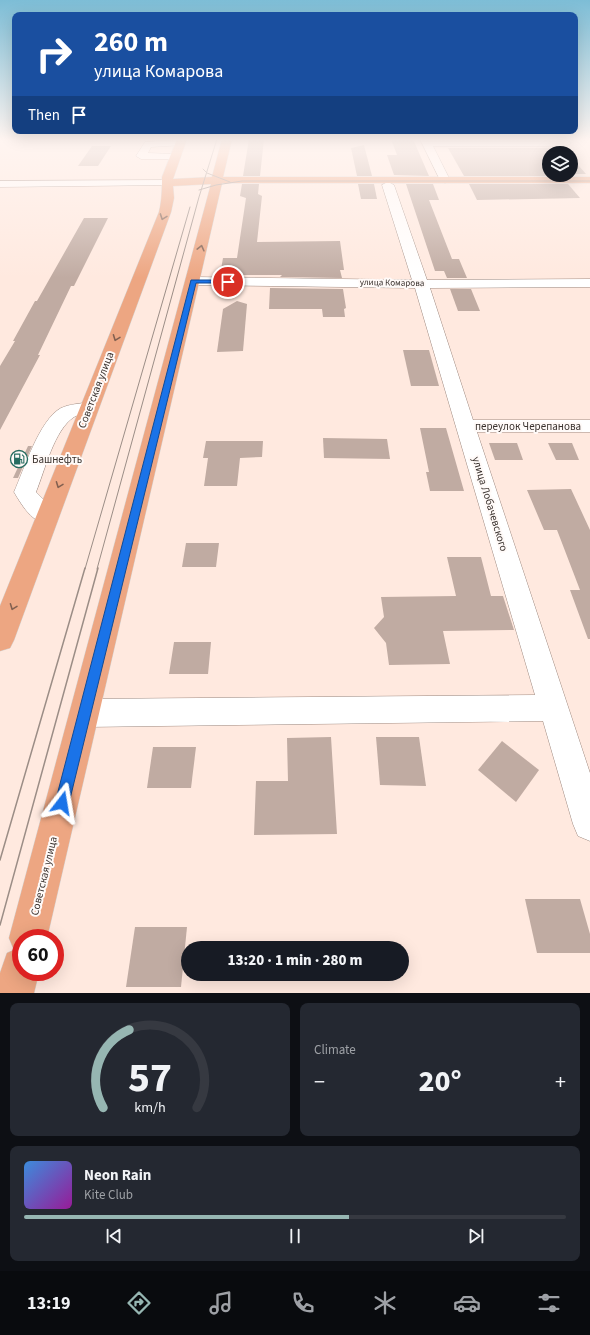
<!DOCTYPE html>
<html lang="en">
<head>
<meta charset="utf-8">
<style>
	body { margin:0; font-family:"Source Sans 3",sans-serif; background:#242831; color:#f1f3f6; height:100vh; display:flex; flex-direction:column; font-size:15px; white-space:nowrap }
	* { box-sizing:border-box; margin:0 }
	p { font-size:13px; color:#9ea1a6 }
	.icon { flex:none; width:22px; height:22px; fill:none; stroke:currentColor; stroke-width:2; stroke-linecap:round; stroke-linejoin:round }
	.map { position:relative; height:993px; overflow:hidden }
	.drawer { display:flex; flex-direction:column; gap:10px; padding:10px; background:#0d0f14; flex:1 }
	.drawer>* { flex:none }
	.guide { position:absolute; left:12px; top:12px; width:566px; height:122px; border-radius:8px; box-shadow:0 4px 16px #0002; background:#1a4fa0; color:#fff; overflow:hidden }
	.buttons { position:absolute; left:542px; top:146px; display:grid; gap:8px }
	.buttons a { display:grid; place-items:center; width:36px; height:36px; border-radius:50%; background:#171b24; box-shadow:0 4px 16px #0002; font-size:20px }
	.speed { position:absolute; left:12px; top:929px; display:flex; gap:8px; font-size:20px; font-weight:700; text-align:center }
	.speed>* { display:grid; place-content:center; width:52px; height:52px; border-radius:50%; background:#171b24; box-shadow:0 4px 16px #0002; line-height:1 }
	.speed .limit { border:6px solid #d22; background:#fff; color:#111 }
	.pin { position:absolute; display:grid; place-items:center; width:34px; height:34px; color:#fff; margin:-17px; border:2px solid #fff; border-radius:50%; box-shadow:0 1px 4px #0007 }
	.me { position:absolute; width:44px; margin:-22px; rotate:14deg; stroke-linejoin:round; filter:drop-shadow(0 0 3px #0008) }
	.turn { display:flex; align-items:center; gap:14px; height:84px; padding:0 16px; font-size:18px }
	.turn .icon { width:52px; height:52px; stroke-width:2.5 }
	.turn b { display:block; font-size:28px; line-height:34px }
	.then { display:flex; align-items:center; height:38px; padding:0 16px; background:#0003; gap:8px; font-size:15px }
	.big { font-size:30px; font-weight:800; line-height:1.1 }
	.drawer .widget { flex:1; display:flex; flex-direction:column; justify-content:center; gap:6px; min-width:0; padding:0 14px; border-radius:8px; background:#242831 }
	.drawer .dial { align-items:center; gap:0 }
	.dial svg { height:104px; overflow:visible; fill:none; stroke:#363941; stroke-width:7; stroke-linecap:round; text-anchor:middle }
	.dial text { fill:#f1f3f6; stroke:none }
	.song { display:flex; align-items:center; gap:12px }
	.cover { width:48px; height:48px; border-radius:6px; background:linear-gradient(135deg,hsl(210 70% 55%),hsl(300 70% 35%)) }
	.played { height:4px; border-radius:2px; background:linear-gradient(90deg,#96b6b2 60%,#363941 60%) }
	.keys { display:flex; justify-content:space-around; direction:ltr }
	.heat { display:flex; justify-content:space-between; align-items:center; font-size:22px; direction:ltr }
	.drawer .tiles { flex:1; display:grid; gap:10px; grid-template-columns:1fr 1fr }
	.widget:last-child { grid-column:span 2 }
	.trip { position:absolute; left:181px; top:941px; width:228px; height:40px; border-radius:20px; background:#171b24; box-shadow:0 4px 16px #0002; font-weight:800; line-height:40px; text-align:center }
	.tab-bar { display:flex; height:64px; justify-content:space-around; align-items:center; background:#090b0e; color:#9ea1a6 }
	.tab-bar .icon { width:28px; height:28px }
	.tab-bar .current { color:#96b6b2 }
	.tab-bar b { font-size:18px; color:#f1f3f6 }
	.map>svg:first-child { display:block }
	.building { fill:#c0aba2 }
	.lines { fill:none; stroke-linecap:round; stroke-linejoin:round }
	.minor-casing { stroke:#9e8a81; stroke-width:1 }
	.major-casing { stroke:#d4d2d1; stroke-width:1 }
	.minor { fill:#fff; fill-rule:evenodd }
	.major { fill:#eda682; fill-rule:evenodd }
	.tram-far1 { stroke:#9b8d86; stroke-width:1 }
	.tram { stroke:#9b8d86; stroke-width:1.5 }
	.oneway { stroke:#826050 }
	.route { fill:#1a73e8; stroke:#114b97 }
	.labels { text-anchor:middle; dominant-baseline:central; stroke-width:4; stroke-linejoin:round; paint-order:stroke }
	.far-street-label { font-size:9px; fill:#3a322e; stroke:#fffaf8 }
	.street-label { font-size:11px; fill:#3a322e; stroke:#fffaf8 }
	.poi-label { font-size:11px; fill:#3a322e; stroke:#fffaf8; text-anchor:start }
</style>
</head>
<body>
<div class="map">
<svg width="590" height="993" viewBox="0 0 590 993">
	<rect width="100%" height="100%" fill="#ffe9df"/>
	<g class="building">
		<polygon points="249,139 264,139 260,176 243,176"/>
		<polygon points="391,139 413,139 429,176 394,175 387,155 397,155"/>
		<polygon points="364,145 372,176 357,176 351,148"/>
		<polygon points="92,146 111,146 98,166 78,166"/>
		<polygon points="448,148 562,148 567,153 549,153 549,175 560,176 464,176"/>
		<polygon points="571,157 586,174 571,174"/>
		<polygon points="242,184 259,184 258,194 262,196 257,242 340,241 344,270 340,270 342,278 280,277 282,275 220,275 223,258 237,258 246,198 240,196"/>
		<polygon points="358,184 374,184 377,199 361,199"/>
		<polygon points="406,184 433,184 439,200 429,200 452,259 459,259 467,278 447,278 444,271 435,271"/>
		<polygon points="469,184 568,184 580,198 477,200"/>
		<polygon points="84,218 108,218 74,286 71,286 38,355 40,355 0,430 0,366 15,341 13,341 35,301 37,301"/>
		<polygon points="270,288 343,289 346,308 344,309 345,317 323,317 322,309 269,309"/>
		<polygon points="450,289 471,289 480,311 458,311"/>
		<polygon points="237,301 247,304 243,351 217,352 223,309"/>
		<polygon points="403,350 429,350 439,386 411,386"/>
		<polygon points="420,428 446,428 464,491 430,491 426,472 429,472"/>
		<polygon points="323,438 387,439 390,459 324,458"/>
		<polygon points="206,441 263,441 262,457 240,458 237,486 204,486 208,458 203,458"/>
		<polygon points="489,443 517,443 523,460 495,460"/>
		<polygon points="548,443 572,443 579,460 556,460"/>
		<polygon points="28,446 32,446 18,478 13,478"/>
		<polygon points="571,489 590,530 590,639 588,639 570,590 580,590 557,530 544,530 527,490"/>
		<polygon points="186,543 219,543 216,567 182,567"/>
		<polygon points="447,557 481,557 491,596 503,596 514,630 443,631 450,664 389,665 386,643 374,628 384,617 381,597 456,596"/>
		<polygon points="174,642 211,642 208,674 169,674"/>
		<polygon points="331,737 337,834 254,835 256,781 288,781 287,738"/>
		<polygon points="376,737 419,737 426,786 380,785"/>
		<polygon points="502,741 539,770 516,802 478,770"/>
		<polygon points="153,747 196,747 191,788 147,788"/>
		<polygon points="525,899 580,899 590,934 590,953 537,953"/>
		<polygon points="135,927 187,927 181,987 126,987"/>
	</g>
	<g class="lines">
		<g class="minor-casing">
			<g id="minor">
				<polygon points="420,139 566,140 571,143 566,146 433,146 450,180 445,183 440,180"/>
				<polygon points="180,140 185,143 183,145 151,147 148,153 174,154 178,155 179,157 178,159 141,159 136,156 145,142"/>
				<polygon points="166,180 170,181 172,183 170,185 0,187 0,181"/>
				<polygon points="388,182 394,185 427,280 590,279 590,287 430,288 473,420 590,420 590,432 477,432 590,773 590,841 578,836 573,824 543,721 85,727 75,723 70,713 75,703 85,699 535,695 415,288 193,285 188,284 186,281 188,278 193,277 412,280 382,185"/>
				<path d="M89,402L96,404L98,408L96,412C89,414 80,413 74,417C54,430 45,470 36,492L55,511L58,517L55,523C35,528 23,507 14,492C24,470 39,420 61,408C69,404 80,404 89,402Z"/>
			</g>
		</g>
		<g class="major-casing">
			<path id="major" d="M177,139H187L173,179L212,177L222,139H232L223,177H590V183H222L47,938H21V972H39L34,993H0V973L7,953L14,950L9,938L211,184L173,186L174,198L171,212L14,640L10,648L0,651V606L159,212C162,200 162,188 162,177Z"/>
		</g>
		<use href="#minor" class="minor"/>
		<use href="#major" class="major"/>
		<g class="tram-far1">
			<polyline points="203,169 207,173 230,182"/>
			<polyline points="199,190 216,185 242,181 590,181"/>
			<polyline points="85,569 190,207"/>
			<polyline points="97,569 199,197 217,139"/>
		</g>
		<g class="tram">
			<polyline points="0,860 85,568"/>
			<polyline points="0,925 98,568"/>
		</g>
	</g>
	<defs><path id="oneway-chevron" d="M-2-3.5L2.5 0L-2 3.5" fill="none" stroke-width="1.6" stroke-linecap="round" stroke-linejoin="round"/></defs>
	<g class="oneway">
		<use href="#oneway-chevron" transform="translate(163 217) rotate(110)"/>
		<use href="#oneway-chevron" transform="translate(201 248) rotate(-76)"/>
		<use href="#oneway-chevron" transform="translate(116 338) rotate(111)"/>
		<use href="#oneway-chevron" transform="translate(59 485) rotate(111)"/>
		<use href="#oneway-chevron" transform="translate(13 607) rotate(111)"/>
	</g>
	<linearGradient id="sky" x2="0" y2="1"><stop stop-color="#7dbdd6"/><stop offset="0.5" stop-color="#fff5f1"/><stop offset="1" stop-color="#fff5f1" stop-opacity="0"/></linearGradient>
	<rect width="590" height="278" fill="url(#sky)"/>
	<polygon class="route" points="191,280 228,280 231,282 228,283 196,283 69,803 67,808 62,810 57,808 55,803"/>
	<defs>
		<g id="fuel-ring" transform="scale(0.9)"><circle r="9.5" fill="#fffaf8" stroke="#266c60" stroke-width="1.5"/><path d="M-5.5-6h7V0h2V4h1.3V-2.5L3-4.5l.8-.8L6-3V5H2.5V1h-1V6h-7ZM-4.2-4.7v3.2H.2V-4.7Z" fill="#266c60"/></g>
	</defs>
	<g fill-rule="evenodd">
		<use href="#fuel-ring" x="19" y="459"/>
	</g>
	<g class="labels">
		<g class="far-street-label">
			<text transform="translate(392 283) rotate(1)">улица Комарова</text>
		</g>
		<g class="street-label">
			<text transform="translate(96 390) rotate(-69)">Советская улица</text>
			<text x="528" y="426">переулок Черепанова</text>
			<text transform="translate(490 504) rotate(73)">улица Лобачевского</text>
			<text transform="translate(44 876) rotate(-76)">Советская улица</text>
		</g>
		<g class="poi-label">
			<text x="32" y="459">Башнефть</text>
		</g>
	</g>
</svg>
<div class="buttons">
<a><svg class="icon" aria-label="layers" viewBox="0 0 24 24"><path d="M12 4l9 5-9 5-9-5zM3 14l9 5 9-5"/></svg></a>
</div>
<div class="speed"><div class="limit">60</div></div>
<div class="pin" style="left:228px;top:282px;background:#d93025"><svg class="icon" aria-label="arrive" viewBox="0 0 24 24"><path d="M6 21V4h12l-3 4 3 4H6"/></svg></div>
<svg class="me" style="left:62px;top:803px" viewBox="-20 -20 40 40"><path d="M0-17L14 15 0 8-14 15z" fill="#1a73e8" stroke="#fff" stroke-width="4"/></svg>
<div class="trip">13:20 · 1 min · 280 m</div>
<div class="guide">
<div class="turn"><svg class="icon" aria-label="right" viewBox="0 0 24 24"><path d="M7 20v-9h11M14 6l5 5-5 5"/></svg><div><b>260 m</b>улица Комарова</div></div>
<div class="then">Then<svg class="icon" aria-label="arrive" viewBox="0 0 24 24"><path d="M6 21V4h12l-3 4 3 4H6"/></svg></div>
</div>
</div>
<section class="drawer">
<div class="tiles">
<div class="widget dial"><svg viewBox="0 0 100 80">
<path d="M14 69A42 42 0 1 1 86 69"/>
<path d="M14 69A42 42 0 0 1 34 9" stroke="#96b6b2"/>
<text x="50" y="56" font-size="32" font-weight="700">57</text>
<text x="50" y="72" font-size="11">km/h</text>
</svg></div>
<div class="widget"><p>Climate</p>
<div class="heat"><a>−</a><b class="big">20°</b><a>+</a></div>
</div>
<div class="widget">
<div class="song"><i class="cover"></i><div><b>Neon Rain</b><p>Kite Club</p></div></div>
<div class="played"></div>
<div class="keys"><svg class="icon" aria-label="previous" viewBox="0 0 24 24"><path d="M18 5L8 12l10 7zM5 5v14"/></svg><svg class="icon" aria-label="pause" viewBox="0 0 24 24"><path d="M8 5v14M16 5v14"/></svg><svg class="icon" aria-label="next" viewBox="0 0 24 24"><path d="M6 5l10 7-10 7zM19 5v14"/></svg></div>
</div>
</div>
</section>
<nav class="tab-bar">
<b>13:19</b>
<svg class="icon current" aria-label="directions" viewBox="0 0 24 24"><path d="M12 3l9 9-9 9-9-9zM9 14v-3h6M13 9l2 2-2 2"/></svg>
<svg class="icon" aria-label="music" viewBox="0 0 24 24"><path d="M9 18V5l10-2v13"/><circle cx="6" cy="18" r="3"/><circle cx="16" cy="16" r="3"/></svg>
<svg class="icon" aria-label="phone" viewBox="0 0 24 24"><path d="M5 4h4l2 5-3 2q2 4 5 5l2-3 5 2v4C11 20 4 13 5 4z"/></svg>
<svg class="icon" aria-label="climate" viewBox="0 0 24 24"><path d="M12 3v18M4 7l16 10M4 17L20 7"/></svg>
<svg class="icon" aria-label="car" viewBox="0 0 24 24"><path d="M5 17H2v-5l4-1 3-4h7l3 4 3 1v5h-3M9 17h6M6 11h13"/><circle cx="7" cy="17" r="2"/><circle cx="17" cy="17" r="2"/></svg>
<svg class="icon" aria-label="filters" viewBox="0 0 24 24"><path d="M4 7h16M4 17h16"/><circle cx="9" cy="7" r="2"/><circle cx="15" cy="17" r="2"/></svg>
</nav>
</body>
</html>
